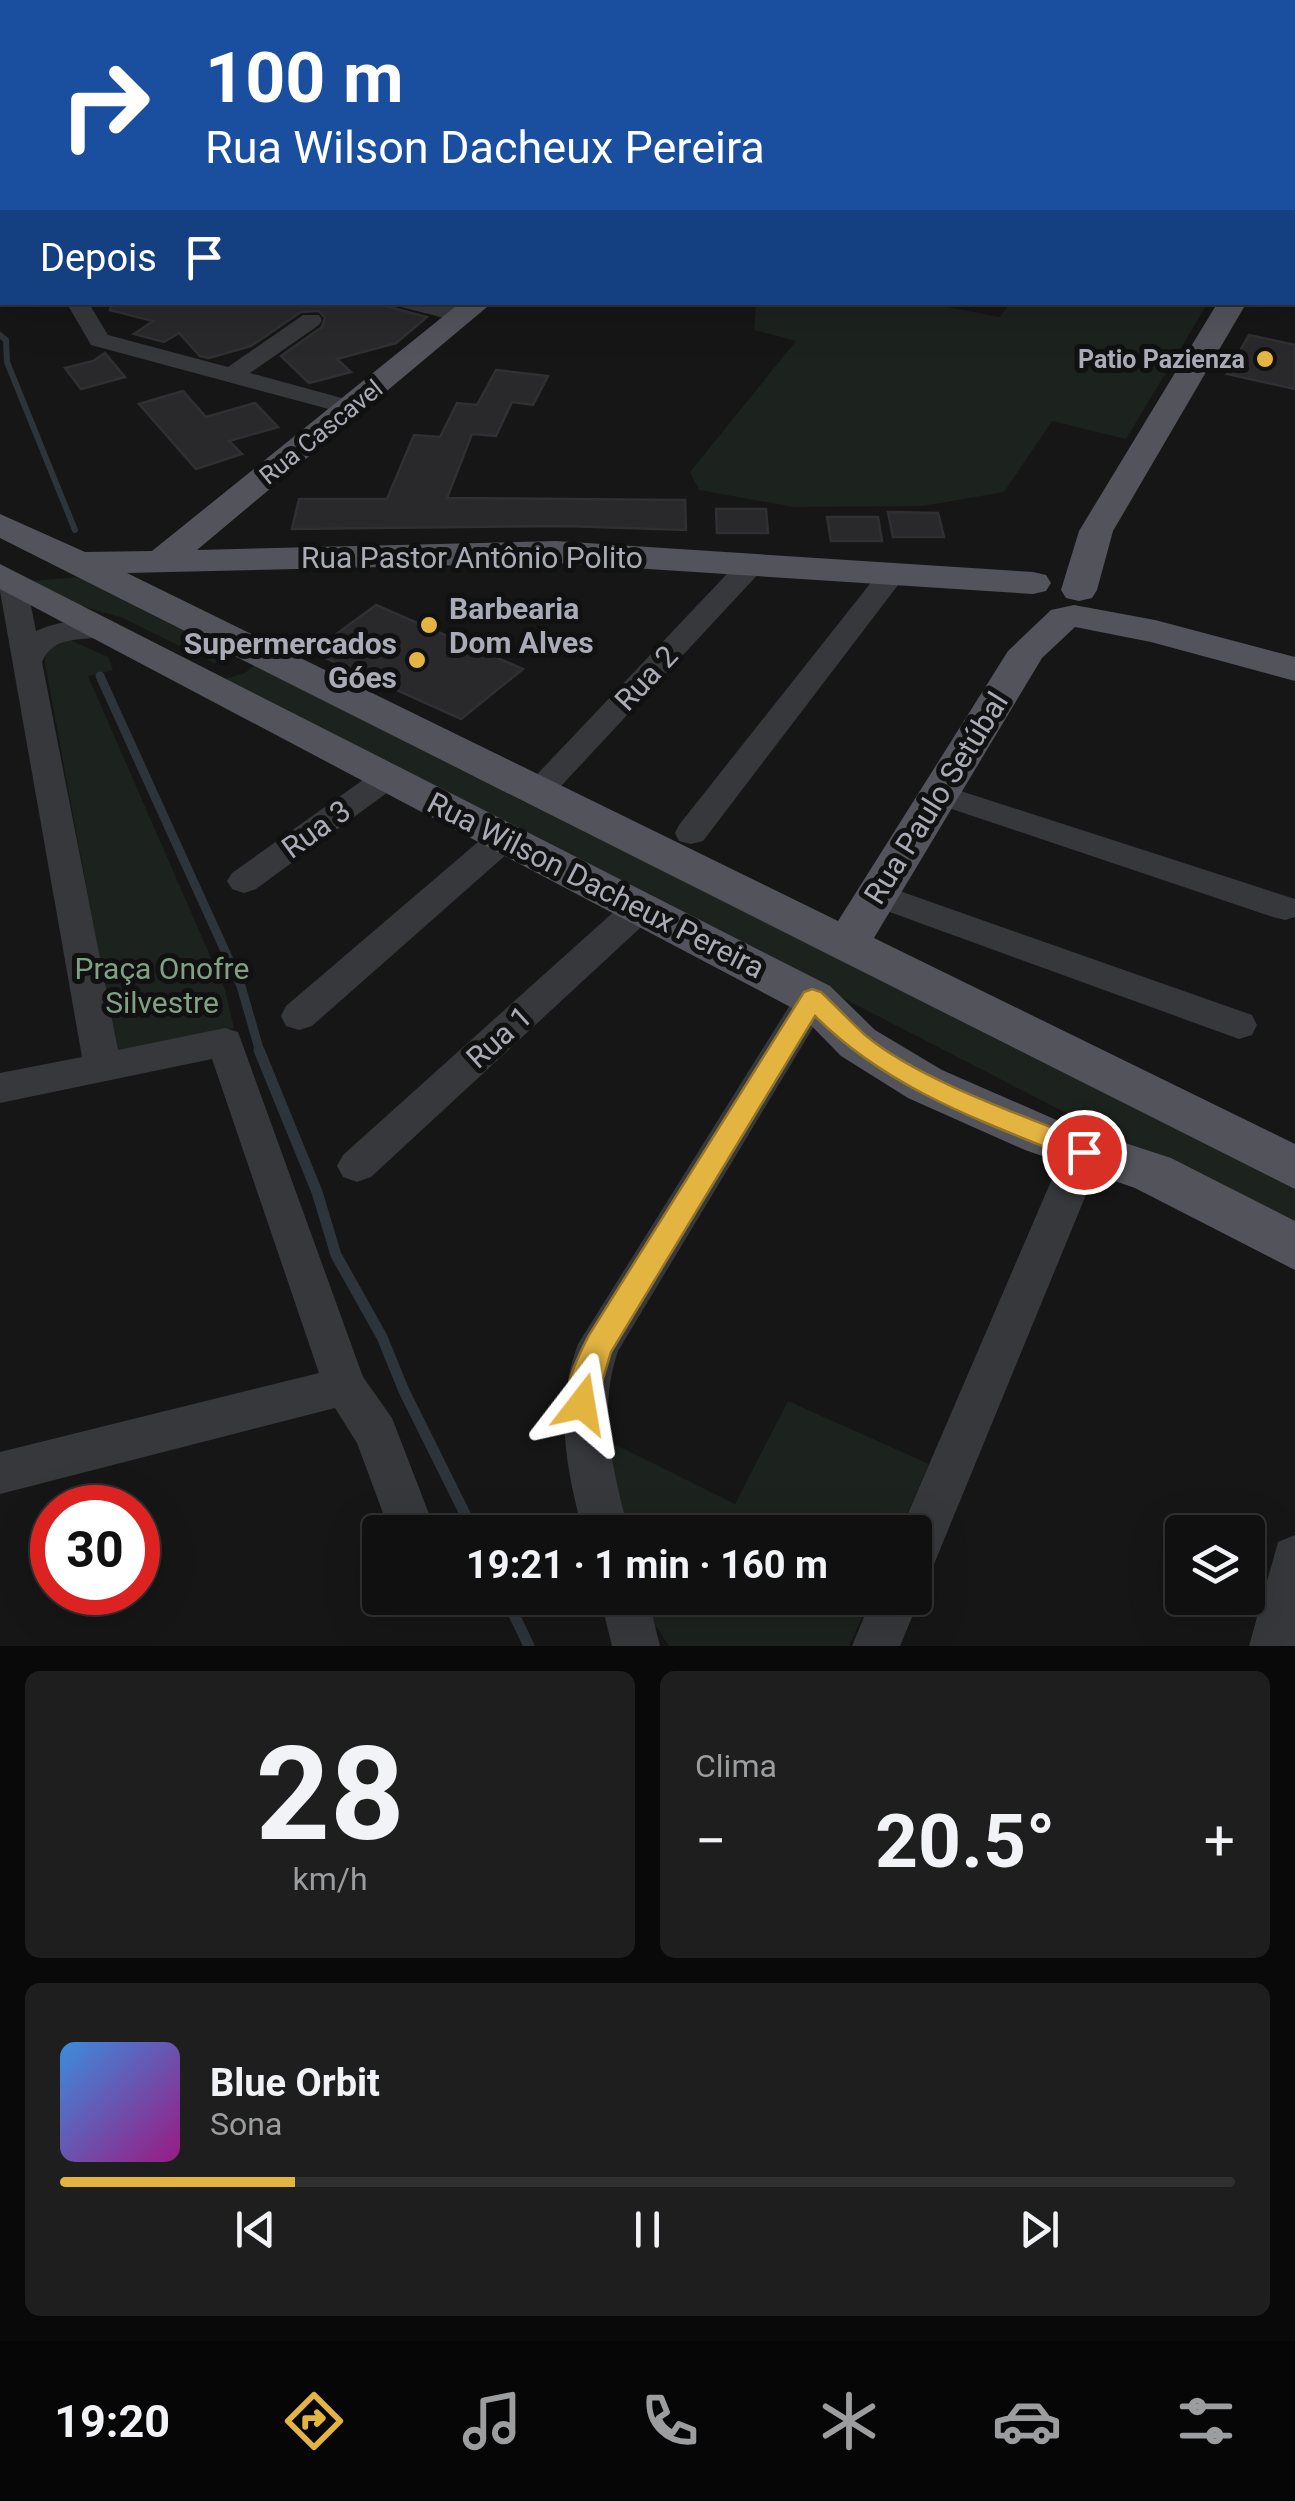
<!DOCTYPE html>
<html lang="pt">
<head>
<meta charset="utf-8">
<style>
	body { margin:0; font-family:Roboto,sans-serif; background:#1e1e1f; color:#f1f3f6; height:100vh; display:flex; flex-direction:column; font-size:38px; white-space:nowrap }
	* { box-sizing:border-box; margin:0 }
	p { font-size:32px; color:#9c9d9f }
	.icon { flex:none; width:55px; height:55px; fill:none; stroke:currentColor; stroke-width:2; stroke-linecap:round; stroke-linejoin:round }
	.map { position:relative; height:1646px; overflow:hidden }
	.details { display:flex; flex-direction:column; gap:25px; padding:25px; background:#090909; flex:1 }
	.details>* { flex:none }
	.banner { position:absolute; left:0px; top:0px; width:1295px; height:305px; box-shadow:0 10px 40px #0002,0 0 0 2px #303031; background:#1a4fa0; color:#fff; overflow:hidden }
	.fabs { position:absolute; left:1165px; top:1515px; display:grid; gap:20px }
	.fabs a { display:grid; place-items:center; width:100px; height:100px; border-radius:10px; background:#101011; box-shadow:0 10px 40px #0002,0 0 0 2px #303031; font-size:50px }
	.speed { position:absolute; left:30px; top:1485px; display:flex; gap:20px; font-size:50px; font-weight:700; text-align:center }
	.speed>* { display:grid; place-content:center; width:130px; height:130px; border-radius:50%; background:#101011; box-shadow:0 10px 40px #0002,0 0 0 2px #303031; line-height:1 }
	.speed .limit { border:15px solid #d22; background:#fff; color:#111 }
	.pin { position:absolute; display:grid; place-items:center; width:85px; height:85px; color:#fff; margin:-42px; border:5px solid #fff; border-radius:50%; box-shadow:0 2px 10px #0007 }
	.me { position:absolute; width:110px; margin:-55px; rotate:14deg; stroke-linejoin:round; filter:drop-shadow(0 0 8px #0008) }
	.turn { display:flex; align-items:center; gap:35px; height:210px; padding:0 40px; font-size:45px }
	.turn .icon { width:130px; height:130px; stroke-width:2.5 }
	.turn b { display:block; font-size:70px; line-height:85px }
	.then { display:flex; align-items:center; height:95px; padding:0 40px; background:#0003; gap:20px; font-size:38px }
	.big { font-size:75px; font-weight:700; line-height:1.1 }
	.details .widget { flex:1; display:flex; flex-direction:column; justify-content:center; gap:15px; min-width:0; padding:0 35px; border-radius:15px; background:#1e1e1f }
	.details .dial { align-items:center; gap:0 }
	.dial b { font-size:130px; line-height:1 }
	.song { display:flex; align-items:center; gap:30px }
	.cover { width:120px; height:120px; border-radius:15px; background:linear-gradient(135deg,hsl(210 70% 55%),hsl(310 70% 35%)) }
	.played { height:10px; border-radius:5px; background:linear-gradient(90deg,#e4b441 20%,#303031 20%) }
	.keys { display:flex; justify-content:space-around; direction:ltr }
	.heat { display:flex; justify-content:space-between; align-items:center; font-size:55px; direction:ltr }
	.details .tiles { flex:1; display:grid; gap:25px; grid-template-columns:1fr 1fr }
	.widget:last-child { grid-column:span 2 }
	.trip { position:absolute; left:362px; top:1515px; width:570px; height:100px; border-radius:10px; background:#101011; box-shadow:0 10px 40px #0002,0 0 0 2px #303031; font-weight:700; line-height:100px; text-align:center }
	.dock { display:flex; height:160px; justify-content:space-around; align-items:center; background:#060607; color:#9c9d9f }
	.dock .icon { width:70px; height:70px }
	.dock .on { color:#e4b441 }
	.dock b { font-size:45px; color:#f1f3f6 }
	.map>svg:first-child { display:block }
	.green { fill:#1c221d }
	.lines { fill:none; stroke-linecap:round; stroke-linejoin:round }
	.stream-far2 { stroke:#2d343a; stroke-width:6 }
	.stream-far1 { stroke:#2d343a; stroke-width:9 }
	.stream { stroke:#2d343a; stroke-width:11 }
	.building { fill:#29292b; stroke:#303033; stroke-width:2.5 }
	.minor { fill:#37383c; fill-rule:evenodd }
	.major { fill:#53545b; fill-rule:evenodd }
	.route { fill:#e4b441; stroke:#94752a; stroke-width:2.5 }
	.poi-dot { fill:#e4b441; stroke:#111112; stroke-width:4 }
	.labels { text-anchor:middle; dominant-baseline:central; stroke-width:10; stroke-linejoin:round; paint-order:stroke }
	.far-poi-label { font-size:25px; font-weight:bold; fill:#a9acb6; stroke:#111112; text-anchor:end }
	.far-street-label { font-size:25px; fill:#a9acb6; stroke:#111112 }
	.street-label { font-size:30px; fill:#a9acb6; stroke:#111112 }
	.poi-label { font-size:30px; font-weight:bold; fill:#a9acb6; stroke:#111112; text-anchor:start }
	.park-label { font-size:30px; fill:#81a084; stroke:#111112 }
</style>
</head>
<body>
<div class="map">
<svg width="1295" height="1646" viewBox="0 0 1295 1646">
	<rect width="100%" height="100%" fill="#161617"/>
	<g class="green">
		<polygon points="0,0 244,0 2,2 2,163"/>
		<polygon points="926,303 1000,317 1010,303 1208,303 1126,439 1052,421 1004,492 923,506 794,507 699,490 690,472 796,341 754,330 756,303"/>
		<polygon points="80,577 230,654 214,663 123,618 75,604 29,581"/>
		<polygon points="70,640 108,657 113,670 88,676 225,990 234,1028 117,1053 45,663 46,650"/>
		<polygon points="257,663 1295,1188 1295,1231 224,679 245,673"/>
		<polygon points="788,1401 929,1464 899,1532 622,1532 606,1440 735,1504"/>
		<polygon points="637,1598 871,1598 849,1646 669,1646"/>
	</g>
	<g class="lines">
		<polyline class="stream-far2" points="0,335 6,340 7,362 75,530"/>
		<polyline class="stream-far1" points="100,676 241,986 260,1052"/>
		<g class="stream">
			<polyline points="259,1050 317,1192 336,1255 382,1337 404,1391 474,1532"/>
			<polyline points="506,1598 529,1646"/>
		</g>
	</g>
	<g class="building">
		<polygon points="112,302 371,302 427,317 396,343 337,359 351,372 309,383 281,356 322,327 325,318 319,311 301,312 251,346 209,358 200,356 179,333 164,342 134,334 153,321 110,310"/>
		<polygon points="1249,335 1295,345 1295,389 1227,374"/>
		<polygon points="105,353 125,377 81,389 65,368 93,361"/>
		<polygon points="496,370 548,376 533,405 512,402 496,436 472,434 447,498 685,500 686,530 564,526 292,529 299,499 387,499 414,435 440,437 457,403 477,405"/>
		<polygon points="183,391 206,417 255,403 278,427 229,441 242,454 196,469 139,404"/>
		<polygon points="716,509 766,509 768,533 717,533"/>
		<polygon points="888,512 938,513 944,537 893,537"/>
		<polygon points="827,517 878,517 882,541 831,541"/>
		<polygon points="376,605 523,669 461,719 312,652"/>
	</g>
	<g class="lines">
		<g class="minor">
			<polygon points="592,0 622,0 623,2 594,2"/>
			<polygon points="1292,133 1295,134 1295,146 1292,145"/>
			<polygon points="1292,175 1295,176 1295,188 1292,187"/>
			<rect x="1292" y="223" width="3" height="12"/>
			<polygon points="66,302 88,302 108,335 228,367 303,315 319,315 322,320 319,325 250,373 360,403 363,408 351,415 91,345"/>
			<polygon points="398,302 437,302 472,311 475,316 464,323 401,307"/>
			<polygon points="753,555 767,563 763,569 549,799 538,802 527,799 522,792 527,785 743,557"/>
			<polygon points="894,564 908,572 703,841 691,844 679,841 675,833 679,825 884,566"/>
			<path d="M12,573L26,581L36,631C56,621 92,617 114,623L118,629L114,635C86,642 54,633 42,662L118,1050L225,1028L238,1032L363,1377L392,1418L436,1532H390L357,1443L335,1408L0,1494V1452L319,1373L212,1059L0,1103V1073L82,1057L0,591V578Z"/>
			<polygon points="388,767 399,770 404,777 399,784 256,889 244,893 232,889 227,881 232,873 377,770"/>
			<polygon points="939,784 1295,899 1295,917 1285,920 1273,917 928,801 923,794 928,787"/>
			<polygon points="504,827 516,830 520,838 516,846 312,1026 299,1030 286,1026 281,1016 286,1006 492,830"/>
			<polygon points="877,883 1252,1015 1257,1025 1252,1035 1239,1039 865,903 860,895 865,887"/>
			<polygon points="640,896 652,899 657,908 652,917 371,1177 357,1182 343,1177 337,1166 343,1155 628,899"/>
			<path d="M813,985L826,989L831,998L618,1351C597,1413 613,1471 629,1532H583C566,1468 554,1409 578,1344L800,989Z"/>
			<polygon points="1084,1135 1098,1140 1104,1151 932,1569 915,1576 915,1532 900,1532 1064,1151 1070,1140"/>
			<polygon points="1295,1535 1295,1646 1249,1646 1278,1542"/>
			<polygon points="915,1586 920,1598 900,1646 852,1646 872,1598 915,1598"/>
			<polygon points="600,1598 648,1598 660,1646 612,1646"/>
		</g>
		<g class="major">
			<polygon points="946,0 982,0 984,2 948,2"/>
			<rect x="1292" y="47" width="3" height="14"/>
			<polygon points="1295,191 1295,210 1292,211 1292,192"/>
			<polygon points="461,302 493,302 197,550 556,541 1033,572 1046,575 1051,583 1046,591 1033,594 556,563 127,573 838,921 1008,651 1051,610 1074,605 1155,620 1295,657 1295,681 1151,642 1075,627 1042,658 874,938 1295,1144 1295,1189 0,538 0,514 85,552 152,551"/>
			<polygon points="1218,302 1247,302 1113,531 1097,590 1092,598 1079,601 1066,598 1061,590 1079,531"/>
			<polygon points="0,564 830,986 875,1030 942,1070 1061,1122 1171,1158 1295,1221 1295,1270 1135,1188 1025,1150 908,1098 841,1056 796,1010 0,589"/>
		</g>
	</g>
	<path class="route" d="M812,989L821,992C836,1006 850,1021 865,1035C920,1081 1027,1117 1094,1144L1098,1152L1094,1159L1084,1162L1075,1159C981,1121 888,1089 815,1016L611,1352L593,1413L582,1417L571,1413C560,1389 578,1357 589,1335L804,992Z"/>
	<g class="poi-dot">
		<circle cx="1265" cy="359" r="10"/>
		<circle cx="429" cy="625" r="10"/>
		<circle cx="417" cy="660" r="10"/>
	</g>
	<g class="labels">
		<g class="far-poi-label">
			<text x="1245" y="359">Patio Pazienza</text>
		</g>
		<g class="far-street-label">
			<text transform="translate(321 432) rotate(-39)">Rua Cascavel</text>
		</g>
		<g class="street-label">
			<text x="472" y="557">Rua Pastor Antônio Polito</text>
			<text transform="translate(646 678) rotate(-47)">Rua 2</text>
			<text transform="translate(936 798) rotate(-58)">Rua Paulo Setúbal</text>
			<text transform="translate(316 829) rotate(-36)">Rua 3</text>
			<text transform="translate(596 885) rotate(27)">Rua Wilson Dacheux Pereira</text>
			<text transform="translate(499 1037) rotate(-42)">Rua 1</text>
		</g>
		<g class="poi-label">
			<text x="449" y="608">Barbearia<tspan x="449" dy="34">Dom Alves</tspan></text>
			<text x="397" y="643" text-anchor="end">Supermercados<tspan x="397" dy="34">Góes</tspan></text>
		</g>
		<g class="park-label">
			<text x="162" y="968">Praça Onofre<tspan x="162" dy="34">Silvestre</tspan></text>
		</g>
	</g>
</svg>
<div class="fabs">
<a><svg class="icon" aria-label="layers" viewBox="0 0 24 24"><path d="M12 4l9 5-9 5-9-5zM3 14l9 5 9-5"/></svg></a>
</div>
<div class="speed"><div class="limit">30</div></div>
<div class="pin" style="left:1084px;top:1152px;background:#d93025"><svg class="icon" aria-label="arrive" viewBox="0 0 24 24"><path d="M6 21V4h12l-3 4 3 4H6"/></svg></div>
<svg class="me" style="left:582px;top:1404px" viewBox="-20 -20 40 40"><path d="M0-17L14 15 0 8-14 15z" fill="#e4b441" stroke="#fff" stroke-width="4"/></svg>
<div class="trip">19:21 · 1 min · 160 m</div>
<div class="banner">
<div class="turn"><svg class="icon" aria-label="right" viewBox="0 0 24 24"><path d="M7 20v-9h11M14 6l5 5-5 5"/></svg><div><b>100 m</b>Rua Wilson Dacheux Pereira</div></div>
<div class="then">Depois<svg class="icon" aria-label="arrive" viewBox="0 0 24 24"><path d="M6 21V4h12l-3 4 3 4H6"/></svg></div>
</div>
</div>
<section class="details">
<div class="tiles">
<div class="widget dial"><b>28</b><p>km/h</p></div>
<div class="widget"><p>Clima</p>
<div class="heat"><a>−</a><b class="big">20.5°</b><a>+</a></div>
</div>
<div class="widget">
<div class="song"><i class="cover"></i><div><b>Blue Orbit</b><p>Sona</p></div></div>
<div class="played"></div>
<div class="keys"><svg class="icon" aria-label="previous" viewBox="0 0 24 24"><path d="M18 5L8 12l10 7zM5 5v14"/></svg><svg class="icon" aria-label="pause" viewBox="0 0 24 24"><path d="M8 5v14M16 5v14"/></svg><svg class="icon" aria-label="next" viewBox="0 0 24 24"><path d="M6 5l10 7-10 7zM19 5v14"/></svg></div>
</div>
</div>
</section>
<nav class="dock">
<b>19:20</b>
<svg class="icon on" aria-label="directions" viewBox="0 0 24 24"><path d="M12 3l9 9-9 9-9-9zM9 14v-3h6M13 9l2 2-2 2"/></svg>
<svg class="icon" aria-label="music" viewBox="0 0 24 24"><path d="M9 18V5l10-2v13"/><circle cx="6" cy="18" r="3"/><circle cx="16" cy="16" r="3"/></svg>
<svg class="icon" aria-label="phone" viewBox="0 0 24 24"><path d="M5 4h4l2 5-3 2q2 4 5 5l2-3 5 2v4C11 20 4 13 5 4z"/></svg>
<svg class="icon" aria-label="climate" viewBox="0 0 24 24"><path d="M12 3v18M4 7l16 10M4 17L20 7"/></svg>
<svg class="icon" aria-label="car" viewBox="0 0 24 24"><path d="M5 17H2v-5l4-1 3-4h7l3 4 3 1v5h-3M9 17h6M6 11h13"/><circle cx="7" cy="17" r="2"/><circle cx="17" cy="17" r="2"/></svg>
<svg class="icon" aria-label="filters" viewBox="0 0 24 24"><path d="M4 7h16M4 17h16"/><circle cx="9" cy="7" r="2"/><circle cx="15" cy="17" r="2"/></svg>
</nav>
</body>
</html>
